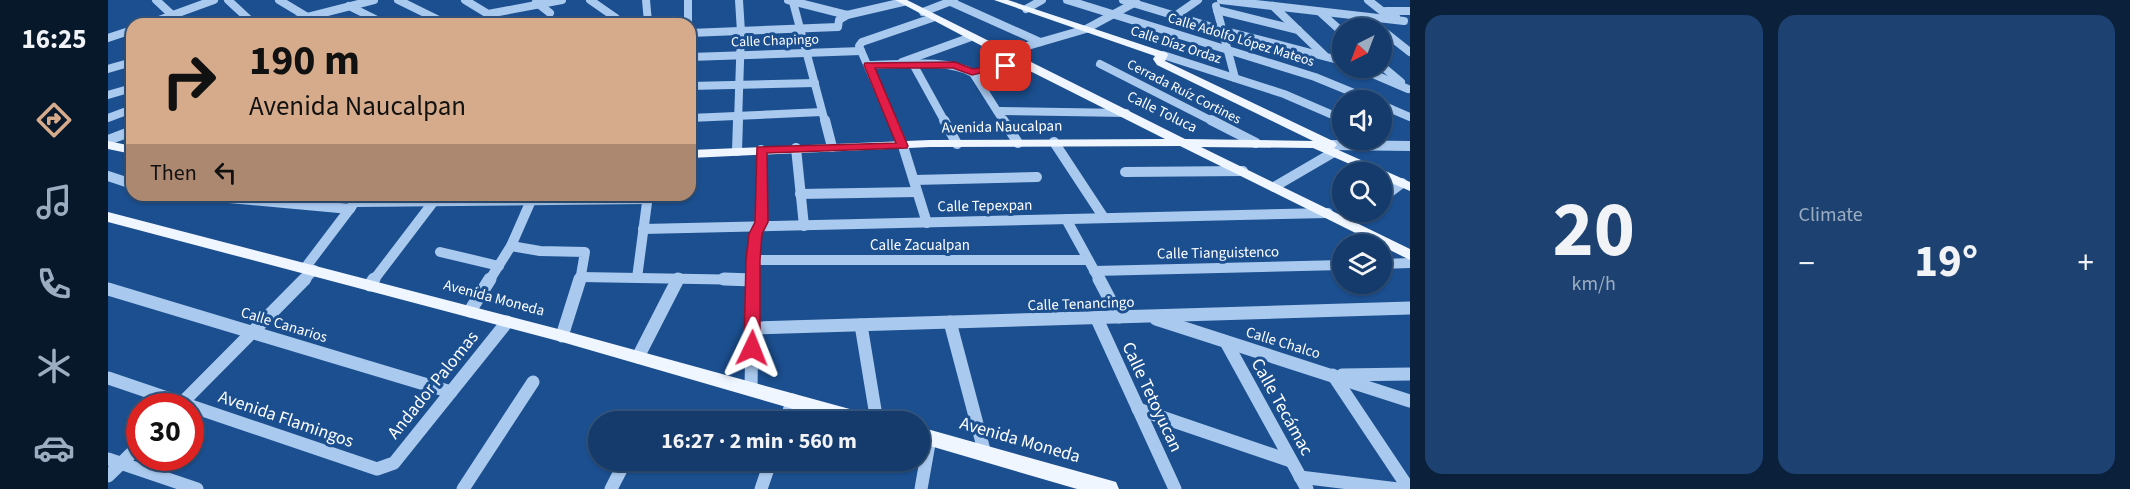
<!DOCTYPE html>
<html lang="en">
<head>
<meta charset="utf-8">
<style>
	body { margin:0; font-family:"Source Sans 3",sans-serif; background:#1d4271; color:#f1f3f6; height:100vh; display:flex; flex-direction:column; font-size:22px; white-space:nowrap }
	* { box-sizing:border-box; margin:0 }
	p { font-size:20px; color:#9dadc1 }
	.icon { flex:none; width:33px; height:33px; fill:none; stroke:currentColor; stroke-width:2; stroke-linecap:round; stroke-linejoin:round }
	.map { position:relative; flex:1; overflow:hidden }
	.sheet { display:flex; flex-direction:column; gap:15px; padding:15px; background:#0b203b; width:720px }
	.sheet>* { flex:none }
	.hud { position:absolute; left:18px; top:18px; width:570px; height:183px; border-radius:18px; box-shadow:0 2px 4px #0004,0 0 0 2px #33557e; background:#d6ab8b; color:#111; overflow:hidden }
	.needle { width:39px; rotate:222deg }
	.fabs { position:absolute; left:1224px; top:18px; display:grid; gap:12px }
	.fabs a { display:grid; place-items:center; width:60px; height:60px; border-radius:50%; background:#143b6b; box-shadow:0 2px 4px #0004,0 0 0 2px #33557e; font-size:30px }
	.speed { position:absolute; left:18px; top:393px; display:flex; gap:12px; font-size:30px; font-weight:700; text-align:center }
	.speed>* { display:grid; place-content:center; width:78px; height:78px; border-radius:50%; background:#143b6b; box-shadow:0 2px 4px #0004,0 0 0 2px #33557e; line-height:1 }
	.speed .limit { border:9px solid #d22; background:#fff; color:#111 }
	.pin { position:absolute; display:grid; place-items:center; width:51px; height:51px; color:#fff; margin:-26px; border-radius:12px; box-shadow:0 3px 9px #0006 }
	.me { position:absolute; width:66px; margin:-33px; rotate:2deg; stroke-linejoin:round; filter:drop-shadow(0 0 4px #0008) }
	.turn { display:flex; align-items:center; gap:21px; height:126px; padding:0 24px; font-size:27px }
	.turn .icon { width:78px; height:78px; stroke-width:2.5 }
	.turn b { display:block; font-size:42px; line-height:51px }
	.then { display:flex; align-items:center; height:57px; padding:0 24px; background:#0003; gap:12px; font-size:22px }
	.big { font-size:45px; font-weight:700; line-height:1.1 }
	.sheet .tile { flex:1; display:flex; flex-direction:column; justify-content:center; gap:9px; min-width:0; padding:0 21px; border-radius:18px; background:#1d4271 }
	.sheet .dial { align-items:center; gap:0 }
	.dial b { font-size:78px; line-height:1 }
	.heat { display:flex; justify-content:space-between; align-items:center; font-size:33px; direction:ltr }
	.sheet .tiles { flex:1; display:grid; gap:15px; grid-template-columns:repeat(2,1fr) }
	.trip { position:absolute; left:480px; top:411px; width:342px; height:60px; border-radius:30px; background:#143b6b; box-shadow:0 2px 4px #0004,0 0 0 2px #33557e; font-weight:700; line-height:60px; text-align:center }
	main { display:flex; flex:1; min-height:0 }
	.menu { display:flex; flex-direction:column; width:108px; justify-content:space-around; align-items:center; background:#08182b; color:#9dadc1 }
	.menu .icon { width:42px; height:42px }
	.menu .current { color:#d6ab8b }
	.menu b { font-size:27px; color:#f1f3f6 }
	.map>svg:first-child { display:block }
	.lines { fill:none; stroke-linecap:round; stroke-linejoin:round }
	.minor-far2 { stroke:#a9c9ee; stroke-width:8 }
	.minor-far1 { stroke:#a9c9ee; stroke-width:10 }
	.minor { stroke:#a9c9ee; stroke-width:13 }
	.major { fill:#f0f6ff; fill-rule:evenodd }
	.route { fill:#e11d48; stroke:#92132f; stroke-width:1.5 }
	.labels { text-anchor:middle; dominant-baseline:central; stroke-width:6; stroke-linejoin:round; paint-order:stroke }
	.far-street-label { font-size:14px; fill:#fff; stroke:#1b4f8f }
	.street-label { font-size:15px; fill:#fff; stroke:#1b4f8f }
	.near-street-label { font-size:18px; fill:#fff; stroke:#1b4f8f }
</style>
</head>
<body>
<main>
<nav class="menu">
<b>16:25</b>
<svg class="icon current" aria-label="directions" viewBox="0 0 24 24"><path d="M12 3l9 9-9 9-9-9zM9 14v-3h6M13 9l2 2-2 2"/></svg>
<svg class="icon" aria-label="music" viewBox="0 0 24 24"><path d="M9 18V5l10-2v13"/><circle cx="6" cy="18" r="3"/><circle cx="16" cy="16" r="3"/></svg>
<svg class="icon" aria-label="phone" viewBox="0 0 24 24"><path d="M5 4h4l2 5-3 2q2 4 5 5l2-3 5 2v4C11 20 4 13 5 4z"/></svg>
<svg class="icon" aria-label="climate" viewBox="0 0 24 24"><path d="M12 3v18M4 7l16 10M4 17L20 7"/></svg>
<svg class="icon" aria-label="car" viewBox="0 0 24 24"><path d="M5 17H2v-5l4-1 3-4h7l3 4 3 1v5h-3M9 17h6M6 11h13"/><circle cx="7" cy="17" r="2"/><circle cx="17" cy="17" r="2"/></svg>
</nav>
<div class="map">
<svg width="1302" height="489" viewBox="0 0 1302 489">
	<rect width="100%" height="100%" fill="#1b4f8f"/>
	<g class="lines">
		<g class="minor-far2">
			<polyline points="48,0 74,24"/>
			<polyline points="120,0 146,24"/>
			<polyline points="171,0 211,24"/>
			<polyline points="290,0 339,24"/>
			<polyline points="357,0 380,14 454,0"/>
			<polyline points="482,0 508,18 506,24"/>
			<polyline points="580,0 580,24"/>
			<polyline points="680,0 739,15 795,2"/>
			<polyline points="959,0 1207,77 1263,100"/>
			<polyline points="1015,0 1114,30 1234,61"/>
			<polyline points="1113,0 1296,21"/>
			<polyline points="1260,0 1274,11 1288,17"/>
			<polyline points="428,2 442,13"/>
			<polyline points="685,2 717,122"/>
			<polyline points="843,2 932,42"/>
			<polyline points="241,6 277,24"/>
			<polyline points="1108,6 1127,78"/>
			<polyline points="1165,6 1217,56"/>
			<polyline points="918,9 934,0"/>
			<polyline points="1109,10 1190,30"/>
			<polyline points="1278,11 1302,11"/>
			<polyline points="815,12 846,0"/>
			<polyline points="1212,12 1234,32"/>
			<polyline points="1067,16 1090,0"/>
			<polyline points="40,24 106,0"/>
			<polyline points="172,24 266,0"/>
			<polyline points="537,24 540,22 538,0"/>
			<polyline points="1274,30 1302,52"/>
			<polyline points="582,33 730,27 731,20 739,15"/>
			<polyline points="0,38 24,30"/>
			<polyline points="895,53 978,29 1028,2"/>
			<polyline points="1055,55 1176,94 1234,119"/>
			<polyline points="582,57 753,51"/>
			<polyline points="794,62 863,37"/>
			<polyline points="805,64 837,122"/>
			<polyline points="992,64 1106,122"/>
			<path d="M760,65C791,65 838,58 865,73L914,63"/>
			<polyline points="1274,66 1293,82"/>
			<polyline points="1251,68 1300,89"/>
			<polyline points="0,69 24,62"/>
			<polyline points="865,73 896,122"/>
			<polyline points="582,86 707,83"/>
			<polyline points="0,95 24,88"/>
			<polyline points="1274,105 1302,117"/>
			<polyline points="891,111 1018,113"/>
			<polyline points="0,118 24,109"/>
			<polyline points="582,118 714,112"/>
			<polyline points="630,122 633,32 631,0"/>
			<polyline points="784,122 751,46 754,42 824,18"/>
		</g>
		<g class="minor-far1">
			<polyline points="717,120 724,147"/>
			<polyline points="784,120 795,146 819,223"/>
			<polyline points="836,120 849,144"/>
			<polyline points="895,120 910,143"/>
			<polyline points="1103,120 1148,143"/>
			<polyline points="0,140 24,131"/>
			<polyline points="946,142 996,218"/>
			<polyline points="1223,145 1302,146"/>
			<polyline points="688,148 696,226"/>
			<polyline points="629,151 630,120"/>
			<polyline points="1017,172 1135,171"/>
			<polyline points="0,176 24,184"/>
			<polyline points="806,180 929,177"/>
			<polyline points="1166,187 1226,152"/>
			<polyline points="692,194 809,192"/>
			<polyline points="88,195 242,209"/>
			<polyline points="1274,198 1294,183"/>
			<polyline points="247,202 539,199"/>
			<polyline points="958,219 992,281"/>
			<polyline points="1239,223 1255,212"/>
			<polyline points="535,229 1220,213"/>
			<polyline points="403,246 432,251 477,252 472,281"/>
			<polyline points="332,252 391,266"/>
			<polyline points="645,260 980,260"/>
			<polyline points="1274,264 1302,263"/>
			<polyline points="197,268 244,206"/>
			<polyline points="986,271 1234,265"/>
			<polyline points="473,277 645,280"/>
			<polyline points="529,278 540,195"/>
			<polyline points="195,281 206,270"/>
			<polyline points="265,281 326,201"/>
			<polyline points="381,281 403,246 425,196"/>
			<polyline points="569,281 571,278"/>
			<polyline points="645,281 648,234 653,222 653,150"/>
		</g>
		<g class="minor">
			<polyline points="616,279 645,280"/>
			<polyline points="991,279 1011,317"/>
			<polyline points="262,285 266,279"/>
			<polyline points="0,289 343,392"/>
			<polyline points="362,311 382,279"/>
			<polyline points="989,319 1067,489"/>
			<polyline points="1048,319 1302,401"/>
			<polyline points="842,322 877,454"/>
			<polyline points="753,325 769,422"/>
			<polyline points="644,328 1302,308"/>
			<polyline points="454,336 472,279"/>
			<polyline points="1118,342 1199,489"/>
			<polyline points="530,357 570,279"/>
			<polyline points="1225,375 1301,489"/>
			<polyline points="1234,375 1302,374"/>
			<polyline points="0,378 269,469 286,463 399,322"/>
			<polyline points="643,388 645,279"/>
			<polyline points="71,406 197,279"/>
			<polyline points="1030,409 1183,461"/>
			<polyline points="677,422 685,400"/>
			<polyline points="0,459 89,489"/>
			<polyline points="0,476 32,445"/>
			<polyline points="1192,477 1290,489"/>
			<polyline points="355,489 425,382"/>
			<polyline points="503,489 518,460"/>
			<polyline points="653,489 663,460"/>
			<polyline points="813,489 822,438"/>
		</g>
		<g class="major">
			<polygon points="787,0 799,0 1077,139 1205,141 1049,65 1045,59 1047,56 886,0 900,0 1059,53 1060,55 1057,61 1227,142 1229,145 1226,148 1302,182 1302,191 1274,179 1274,172 1260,172 1205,148 1093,147 1302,249 1302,260 1072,146 822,147 582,158 582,150 822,140 1057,139 910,65"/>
			<polygon points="0,141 24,146 24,154 0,149"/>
			<polygon points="0,212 454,330 760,414 767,416 769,422 730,422 454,342 0,222"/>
			<polygon points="812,427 1001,480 1008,482 1011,489 969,489 812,443"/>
		</g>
	</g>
	<polygon class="route" points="847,62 865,69 898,63 903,66 864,75 845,68 767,68 800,146 799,148 659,153 660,222 654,234 652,260 652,348 649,352 638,352 636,348 638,260 641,234 647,222 649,147 788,143 756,65 757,63"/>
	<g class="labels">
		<g class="far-street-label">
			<text transform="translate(1133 40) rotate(17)">Calle Adolfo López Mateos</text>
			<text transform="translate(667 41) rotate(-2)">Calle Chapingo</text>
			<text transform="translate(1068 45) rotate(18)">Calle Díaz Ordaz</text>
			<text transform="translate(1076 92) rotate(27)">Cerrada Ruíz Cortines</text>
		</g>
		<g class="street-label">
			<text transform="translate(1054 112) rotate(26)">Calle Toluca</text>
			<text transform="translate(894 127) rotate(-1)">Avenida Naucalpan</text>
			<text transform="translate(877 206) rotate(-1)">Calle Tepexpan</text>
			<text x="812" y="245">Calle Zacualpan</text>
			<text transform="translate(1110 253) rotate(-1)">Calle Tianguistenco</text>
			<text transform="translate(386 298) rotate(15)">Avenida Moneda</text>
			<text transform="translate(973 304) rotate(-2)">Calle Tenancingo</text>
			<text transform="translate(176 325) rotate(17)">Calle Canarios</text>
			<text transform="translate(1175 343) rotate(17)">Calle Chalco</text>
		</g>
		<g class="near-street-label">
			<text transform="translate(325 385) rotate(-51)">Andador Palomas</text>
			<text transform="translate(1044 397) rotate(65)">Calle Tetoyucan</text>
			<text transform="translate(1174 407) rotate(61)">Calle Tecámac</text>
			<text transform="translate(178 419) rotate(19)">Avenida Flamingos</text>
			<text transform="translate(912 440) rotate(16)">Avenida Moneda</text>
		</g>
	</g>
</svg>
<div class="fabs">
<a><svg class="needle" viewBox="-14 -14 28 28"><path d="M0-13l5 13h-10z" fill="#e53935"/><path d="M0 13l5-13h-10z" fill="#9dadc1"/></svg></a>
<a><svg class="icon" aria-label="sound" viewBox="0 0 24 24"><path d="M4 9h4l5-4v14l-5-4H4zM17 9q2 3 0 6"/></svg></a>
<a><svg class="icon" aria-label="search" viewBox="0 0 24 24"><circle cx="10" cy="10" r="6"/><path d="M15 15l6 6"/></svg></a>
<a><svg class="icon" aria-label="layers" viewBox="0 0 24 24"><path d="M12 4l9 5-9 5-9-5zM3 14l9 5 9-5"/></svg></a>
</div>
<div class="speed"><div class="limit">30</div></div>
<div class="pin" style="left:898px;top:66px;background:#d93025"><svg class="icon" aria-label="arrive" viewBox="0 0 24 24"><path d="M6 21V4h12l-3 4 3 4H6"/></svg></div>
<svg class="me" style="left:644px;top:348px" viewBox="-20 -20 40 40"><path d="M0-17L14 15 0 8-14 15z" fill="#e11d48" stroke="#fff" stroke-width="4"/></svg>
<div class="trip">16:27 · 2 min · 560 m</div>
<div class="hud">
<div class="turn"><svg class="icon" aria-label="right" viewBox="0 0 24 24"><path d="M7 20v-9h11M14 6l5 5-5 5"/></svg><div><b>190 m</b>Avenida Naucalpan</div></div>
<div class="then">Then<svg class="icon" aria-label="left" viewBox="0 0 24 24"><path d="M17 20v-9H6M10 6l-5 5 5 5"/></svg></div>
</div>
</div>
<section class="sheet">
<div class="tiles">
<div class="tile dial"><b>20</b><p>km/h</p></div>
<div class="tile"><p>Climate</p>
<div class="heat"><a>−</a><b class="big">19°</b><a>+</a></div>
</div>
</div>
</section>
</main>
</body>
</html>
